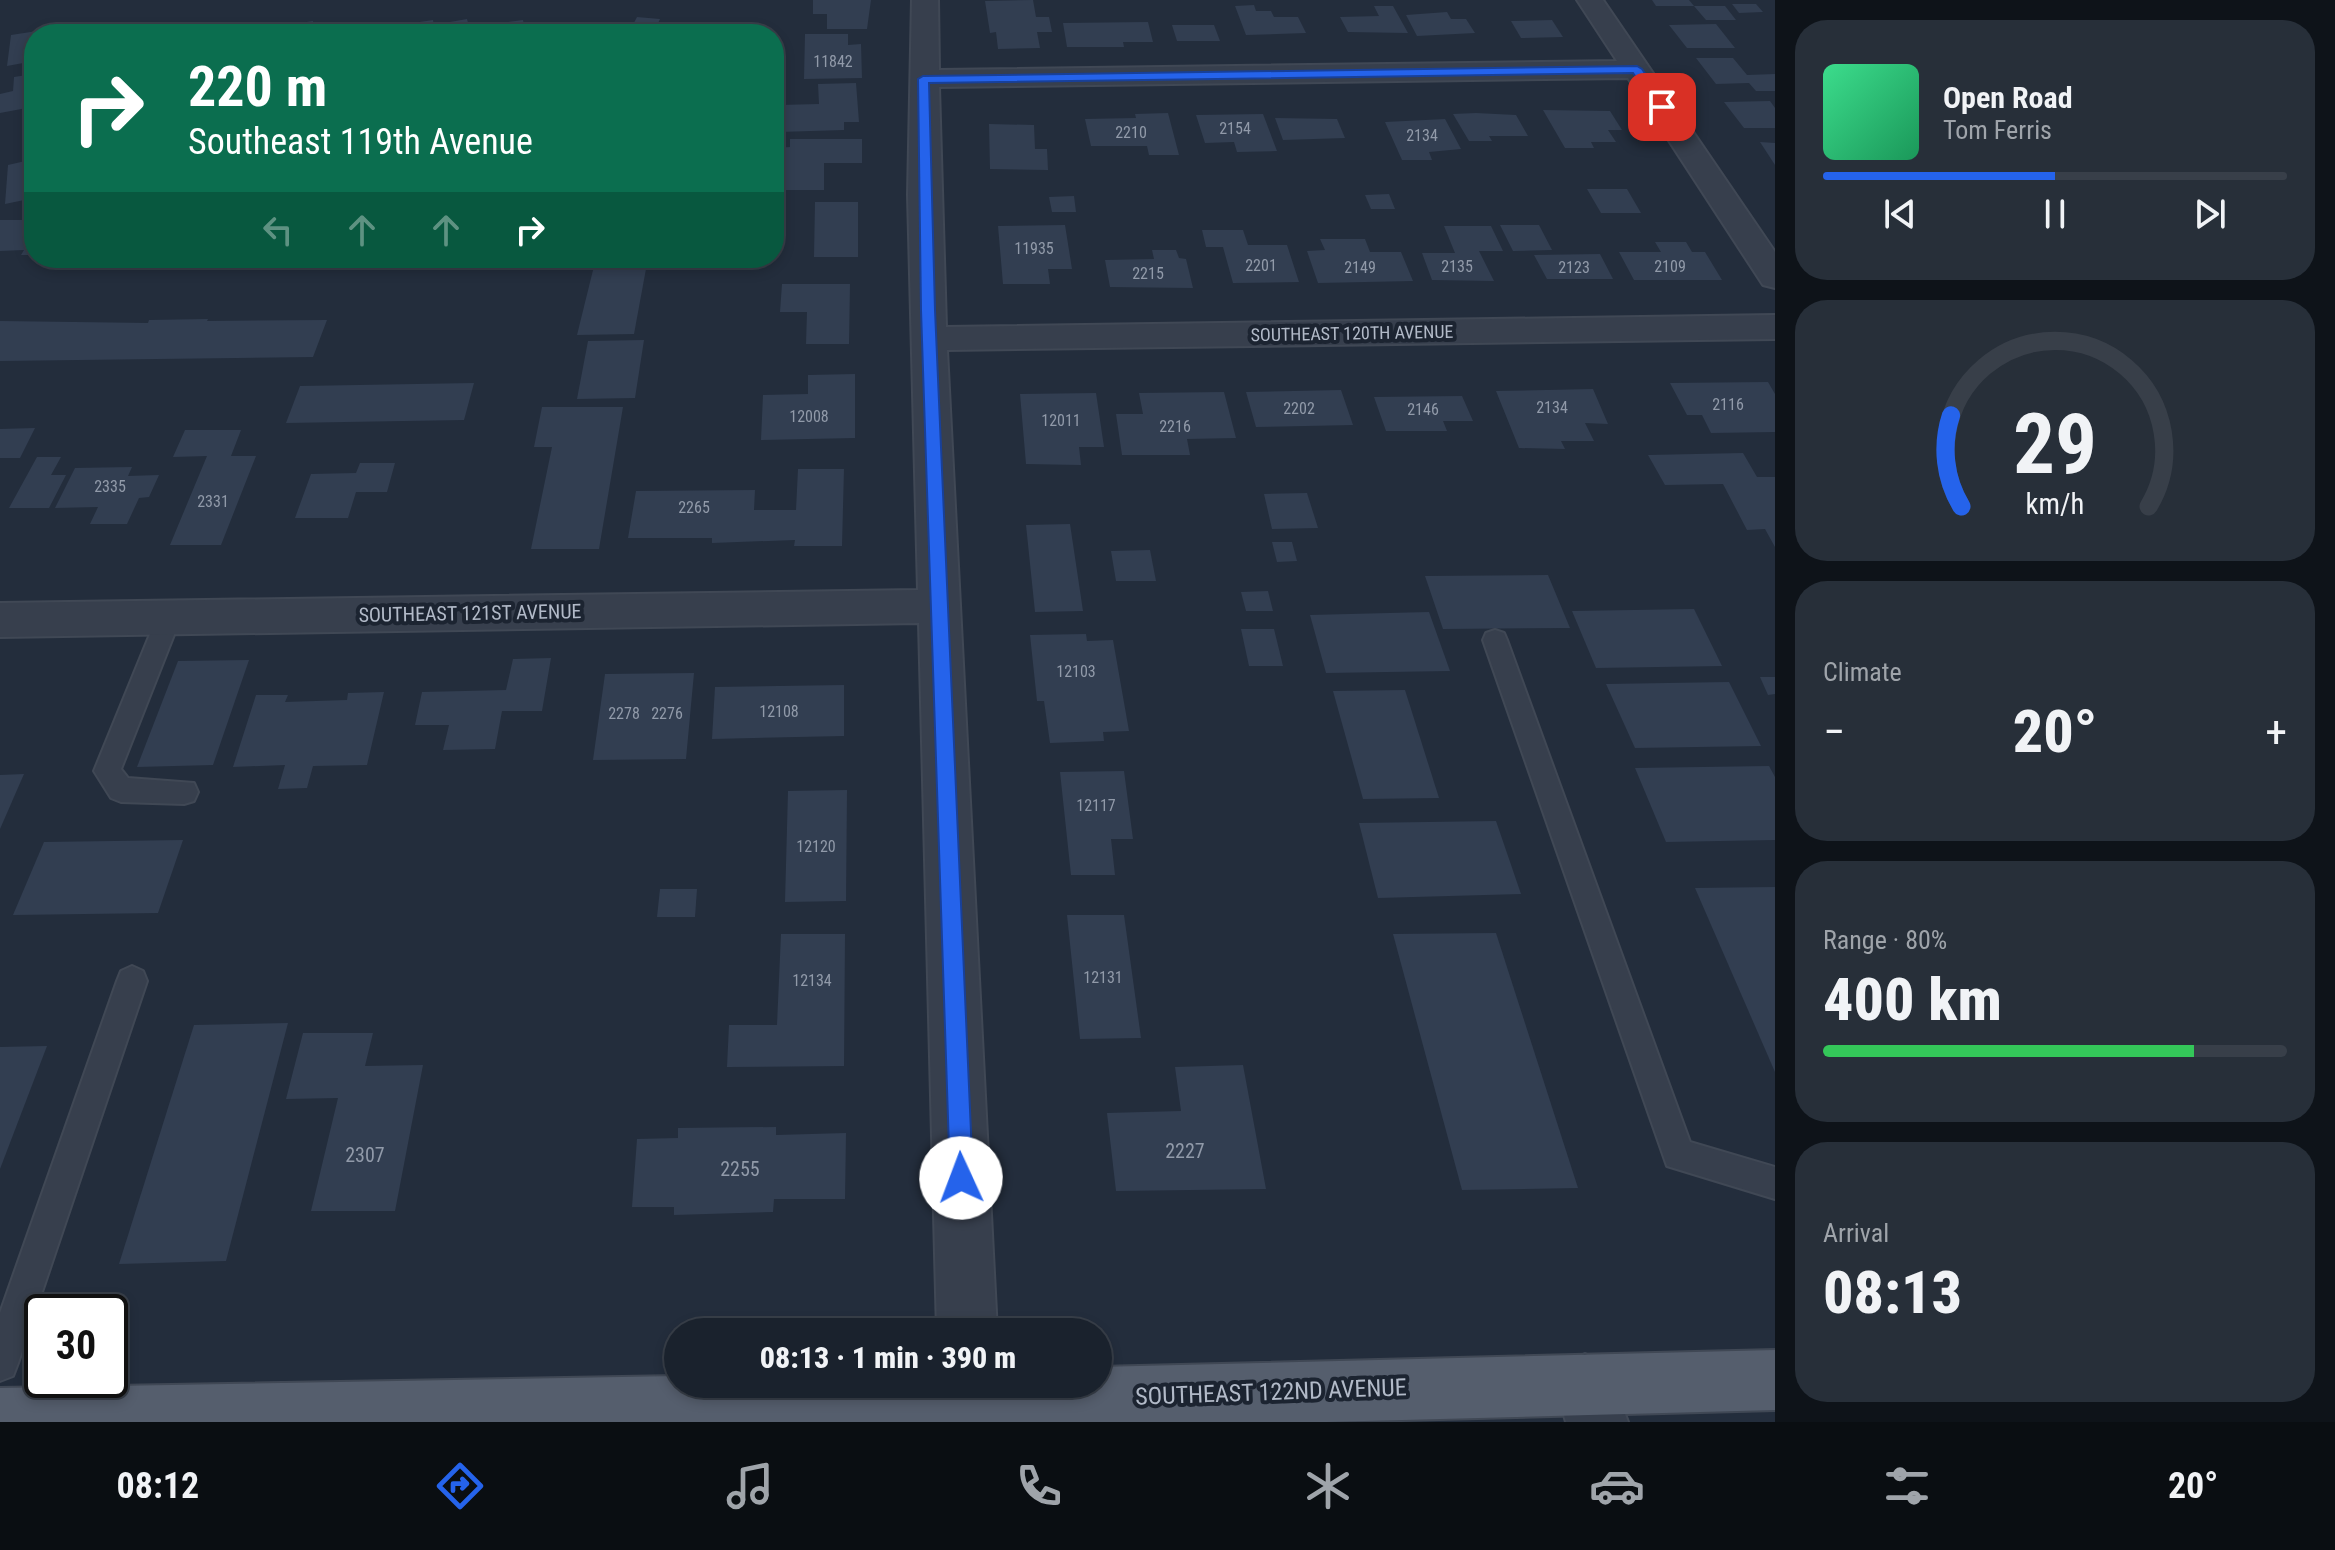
<!DOCTYPE html>
<html lang="en">
<head>
<meta charset="utf-8">
<style>
	body { margin:0; font-family:"Roboto Condensed",sans-serif; background:#272f39; color:#f1f3f6; height:100vh; display:flex; flex-direction:column; font-size:30px; white-space:nowrap }
	* { box-sizing:border-box; margin:0 }
	p { font-size:26px; color:#9fa4aa }
	.icon { flex:none; width:44px; height:44px; fill:none; stroke:currentColor; stroke-width:2; stroke-linecap:round; stroke-linejoin:round }
	.map { position:relative; flex:1; overflow:hidden }
	.side { display:flex; flex-direction:column; gap:20px; padding:20px; background:#0e1319; width:560px }
	.side>* { flex:none }
	.top-card { position:absolute; left:24px; top:24px; width:760px; height:244px; border-radius:32px; box-shadow:0 4px 12px #0003,0 0 0 2px #383f49; background:#0b6e4f; color:#fff; overflow:hidden }
	.speed { position:absolute; left:24px; top:1294px; display:flex; gap:16px; font-size:40px; font-weight:700; text-align:center }
	.speed>* { display:grid; place-content:center; width:104px; height:104px; border-radius:50%; background:#1a222d; box-shadow:0 4px 12px #0003,0 0 0 2px #383f49; line-height:1 }
	.speed .limit { border:4px solid #111; border-radius:12px; background:#fff; color:#111 }
	.pin { position:absolute; display:grid; place-items:center; width:68px; height:68px; color:#fff; margin:-34px; border-radius:16px; box-shadow:0 4px 12px #0006 }
	.me { position:absolute; width:88px; margin:-44px; rotate:358deg; stroke-linejoin:round; filter:drop-shadow(0 0 6px #0008) }
	.turn { display:flex; align-items:center; gap:28px; height:168px; padding:0 32px; font-size:36px }
	.turn .icon { width:104px; height:104px; stroke-width:2.5 }
	.turn b { display:block; font-size:56px; line-height:68px }
	.lanes { display:flex; align-items:center; height:76px; padding:0 32px; background:#0003; justify-content:center; gap:40px; direction:ltr }
	.lanes .off { opacity:.35 }
	.big { font-size:60px; font-weight:800; line-height:1.1 }
	.side .card { flex:1; display:flex; flex-direction:column; justify-content:center; gap:12px; min-width:0; padding:0 28px; border-radius:32px; background:#272f39 }
	.side .dial { align-items:center; gap:0 }
	.dial svg { height:208px; overflow:visible; fill:none; stroke:#383f49; stroke-width:7; stroke-linecap:round; text-anchor:middle }
	.dial text { fill:#f1f3f6; stroke:none }
	.song { display:flex; align-items:center; gap:24px }
	.cover { width:96px; height:96px; border-radius:12px; background:linear-gradient(135deg,hsl(150 70% 55%),hsl(150 70% 35%)) }
	.played { height:8px; border-radius:4px; background:linear-gradient(90deg,#2563eb 50%,#383f49 50%) }
	.keys { display:flex; justify-content:space-around; direction:ltr }
	.heat { display:flex; justify-content:space-between; align-items:center; font-size:44px; direction:ltr }
	.charge { height:12px; border-radius:6px; background:linear-gradient(90deg,#34c759 80%,#383f49 0) }
	.trip { position:absolute; left:664px; top:1318px; width:448px; height:80px; border-radius:40px; background:#1a222d; box-shadow:0 4px 12px #0003,0 0 0 2px #383f49; font-weight:800; line-height:80px; text-align:center }
	.menu { display:flex; height:128px; justify-content:space-around; align-items:center; background:#0a0e12; color:#9fa4aa }
	.menu .icon { width:56px; height:56px }
	.menu .selected { color:#2563eb }
	.menu b { font-size:36px; color:#f1f3f6 }
	main { display:flex; flex:1; min-height:0 }
	.map>svg:first-child { display:block }
	.building { fill:#323e51 }
	.lines { fill:none; stroke-linecap:round; stroke-linejoin:round }
	.service-casing { stroke:#404855; stroke-width:4 }
	.minor-casing { stroke:#404855; stroke-width:4 }
	.primary-casing { stroke:#404855; stroke-width:4 }
	.service { fill:#373f4d; fill-rule:evenodd }
	.minor { fill:#373f4d; fill-rule:evenodd }
	.primary { fill:#555e6d; fill-rule:evenodd }
	.route { fill:#2563eb; stroke:#184099; stroke-width:2 }
	.labels { text-anchor:middle; dominant-baseline:central; stroke-width:8; stroke-linejoin:round; paint-order:stroke }
	.number-label { font-size:16px; fill:#919aa9 }
	.far-street-label { font-size:18px; fill:#b2bac8; stroke:#1c2431 }
	.street-label { font-size:20px; fill:#b2bac8; stroke:#1c2431 }
	.near-number-label { font-size:20px; fill:#919aa9 }
	.near-street-label { font-size:24px; fill:#b2bac8; stroke:#1c2431 }
</style>
</head>
<body>
<main>
<div class="map">
<svg width="1775" height="1422" viewBox="0 0 1775 1422">
	<rect width="100%" height="100%" fill="#232d3c"/>
	<g class="building">
		<polygon points="813,0 871,0 867,29 827,29 827,14 813,14"/>
		<polygon points="1033,0 1036,17 1049,17 1052,32 1037,32 1040,48 998,49 996,32 990,33 985,1"/>
		<polygon points="1652,0 1689,0 1694,6 1656,6"/>
		<polygon points="1732,4 1756,4 1763,12 1739,13"/>
		<polygon points="1254,5 1256,11 1271,11 1274,17 1298,17 1306,33 1246,35 1235,6"/>
		<polygon points="1374,6 1393,6 1408,33 1348,32 1340,17 1379,16"/>
		<polygon points="1694,6 1725,6 1736,20 1706,20"/>
		<polygon points="1447,12 1451,19 1466,19 1475,33 1417,36 1406,15"/>
		<polygon points="637,17 660,19 653,34 628,34"/>
		<polygon points="467,19 471,34 453,34 450,22"/>
		<polygon points="433,20 435,34 415,34 413,23"/>
		<polygon points="523,20 526,34 496,34 493,24"/>
		<polygon points="1552,20 1563,37 1521,38 1511,21"/>
		<polygon points="313,21 314,34 281,34 281,26"/>
		<polygon points="390,22 392,34 369,34 367,25"/>
		<polygon points="1148,22 1153,42 1123,42 1124,47 1067,47 1063,23"/>
		<polygon points="703,23 701,34 672,34 674,24"/>
		<polygon points="197,24 197,34 165,34 165,29"/>
		<polygon points="353,24 354,34 324,34 324,29"/>
		<polygon points="563,24 566,34 546,34 544,27"/>
		<polygon points="1716,24 1735,48 1687,48 1669,25"/>
		<polygon points="1172,25 1214,25 1220,41 1177,41"/>
		<polygon points="50,29 50,34 34,34 34,61 7,66 11,35"/>
		<polygon points="805,34 848,34 848,45 861,44 862,78 804,79"/>
		<polygon points="1696,58 1733,58 1747,75 1775,74 1775,91 1756,91 1749,83 1716,84"/>
		<polygon points="33,74 32,107 0,113 0,94 13,91 14,77"/>
		<polygon points="856,83 859,122 844,122 844,130 779,132 779,105 819,104 818,84"/>
		<polygon points="1770,101 1775,108 1775,128 1744,128 1724,102"/>
		<polygon points="1543,110 1610,111 1622,130 1608,130 1616,142 1591,142 1594,148 1565,148"/>
		<polygon points="1168,113 1179,155 1149,155 1147,146 1091,146 1085,119 1136,118 1135,114"/>
		<polygon points="1476,113 1516,115 1528,136 1489,136 1492,141 1469,141 1453,114"/>
		<polygon points="1263,114 1277,151 1237,152 1234,142 1205,143 1196,115"/>
		<polygon points="1275,118 1337,119 1345,138 1283,140"/>
		<polygon points="1445,119 1461,149 1429,152 1432,160 1402,160 1385,122"/>
		<polygon points="989,124 1034,125 1035,149 1047,149 1048,170 990,169"/>
		<polygon points="790,139 862,139 862,163 824,163 824,190 774,190 777,148 790,147"/>
		<polygon points="1760,142 1775,143 1775,165"/>
		<polygon points="34,159 34,198 5,204 8,165"/>
		<polygon points="1587,189 1627,189 1641,213 1601,213"/>
		<polygon points="1389,194 1395,209 1371,209 1365,195"/>
		<polygon points="1074,196 1076,212 1052,212 1049,197"/>
		<polygon points="815,202 858,202 858,257 814,257"/>
		<polygon points="0,220 34,220 34,255 21,255 24,250 0,251"/>
		<polygon points="1065,225 1072,269 1048,269 1050,284 1003,284 998,226"/>
		<polygon points="1500,225 1539,225 1552,250 1513,251"/>
		<polygon points="1444,226 1491,226 1503,251 1479,251 1494,281 1432,280 1422,253 1455,253"/>
		<polygon points="1202,230 1243,230 1248,245 1287,245 1299,282 1233,283 1223,247 1206,247"/>
		<polygon points="1320,239 1365,239 1370,252 1401,252 1413,281 1318,283 1307,251 1325,250"/>
		<polygon points="1655,242 1686,242 1692,252 1705,252 1722,280 1634,280 1619,252 1661,252"/>
		<polygon points="1152,250 1176,250 1179,258 1186,259 1193,288 1110,287 1105,260 1154,259"/>
		<polygon points="1600,254 1613,279 1547,279 1534,255"/>
		<polygon points="596,258 648,258 634,334 577,335"/>
		<polygon points="782,284 850,284 849,344 806,344 807,312 780,312"/>
		<polygon points="208,319 207,321 327,320 313,357 0,361 0,321 148,323 149,320"/>
		<polygon points="644,340 635,398 577,399 588,341"/>
		<polygon points="855,374 855,438 761,440 763,395 808,394 808,375"/>
		<polygon points="1768,382 1775,394 1775,432 1711,433 1702,415 1687,415 1670,383"/>
		<polygon points="474,383 464,420 286,423 300,386"/>
		<polygon points="1593,389 1608,424 1585,423 1594,441 1561,441 1565,449 1519,448 1496,391"/>
		<polygon points="1341,390 1353,425 1256,427 1246,392"/>
		<polygon points="1224,392 1236,438 1187,439 1190,455 1122,455 1116,414 1143,414 1139,393"/>
		<polygon points="1096,393 1104,447 1079,447 1081,465 1026,464 1020,394"/>
		<polygon points="1462,396 1473,421 1443,421 1447,431 1386,431 1374,397"/>
		<polygon points="542,407 623,407 599,549 531,549 552,447 534,447"/>
		<polygon points="35,428 20,458 0,458 0,429"/>
		<polygon points="185,430 241,430 231,456 256,456 221,545 170,545 207,456 173,457"/>
		<polygon points="1743,453 1757,477 1775,477 1775,547 1765,529 1747,530 1723,484 1665,485 1648,455"/>
		<polygon points="37,457 61,457 51,475 66,475 49,508 9,508"/>
		<polygon points="360,463 395,463 387,492 356,492 348,518 295,518 311,474 356,473"/>
		<polygon points="132,467 128,476 159,475 149,497 139,498 127,524 90,524 98,507 55,508 75,468"/>
		<polygon points="798,469 844,469 842,546 794,546 795,540 712,543 712,538 628,538 636,491 755,490 754,510 796,510"/>
		<polygon points="1307,493 1318,528 1272,529 1264,494"/>
		<polygon points="1070,524 1083,611 1035,612 1026,525"/>
		<polygon points="1272,542 1292,542 1297,561 1277,562"/>
		<polygon points="1150,550 1156,581 1116,581 1111,551"/>
		<polygon points="1548,575 1570,628 1443,629 1425,576"/>
		<polygon points="1268,591 1273,611 1246,611 1241,592"/>
		<polygon points="1694,609 1722,666 1596,668 1572,611"/>
		<polygon points="1429,612 1450,671 1326,673 1310,615"/>
		<polygon points="1241,629 1274,629 1283,666 1249,666"/>
		<polygon points="1086,634 1087,641 1113,640 1129,731 1103,732 1104,741 1050,743 1044,701 1037,701 1030,635"/>
		<polygon points="551,658 542,711 502,711 495,749 443,750 449,725 415,725 422,692 506,690 513,659"/>
		<polygon points="249,660 213,765 137,767 178,661"/>
		<polygon points="694,673 686,759 593,760 605,674"/>
		<polygon points="1760,677 1775,677 1775,694 1768,695"/>
		<polygon points="1729,682 1761,746 1635,748 1606,684"/>
		<polygon points="844,685 844,736 712,739 715,687"/>
		<polygon points="1405,690 1439,798 1363,799 1333,691"/>
		<polygon points="384,692 367,765 313,766 307,788 278,789 285,765 233,767 256,695 288,695 285,702 347,700 348,693"/>
		<polygon points="1769,766 1775,777 1775,840 1666,842 1635,768"/>
		<polygon points="1124,771 1133,839 1111,839 1115,875 1071,875 1060,772"/>
		<polygon points="24,774 0,829 0,775"/>
		<polygon points="847,790 846,901 785,902 788,791"/>
		<polygon points="1496,821 1521,894 1378,898 1359,823"/>
		<polygon points="183,840 158,913 13,915 44,842"/>
		<polygon points="1775,887 1775,1072 1695,888"/>
		<polygon points="660,889 697,889 695,917 657,917"/>
		<polygon points="1067,915 1124,915 1141,1038 1080,1039"/>
		<polygon points="1496,933 1578,1188 1462,1190 1393,934"/>
		<polygon points="781,934 845,934 844,1066 727,1067 729,1025 777,1025"/>
		<polygon points="288,1023 226,1261 119,1264 194,1025"/>
		<polygon points="303,1033 373,1033 365,1066 423,1065 395,1211 311,1211 338,1098 286,1099"/>
		<polygon points="47,1046 0,1169 0,1047"/>
		<polygon points="1243,1065 1266,1189 1116,1191 1107,1113 1181,1111 1175,1067"/>
		<polygon points="776,1127 776,1135 846,1133 845,1199 774,1199 773,1212 674,1215 674,1207 632,1207 637,1139 678,1138 678,1128"/>
	</g>
	<g class="lines">
		<g class="service-casing">
			<g id="service">
				<polygon points="169,607 178,610 181,617 121,769 128,778 194,783 198,792 194,801 184,804 121,802 111,798 94,771 157,617 160,610"/>
				<polygon points="1495,630 1504,633 1507,640 1690,1142 1775,1167 1775,1199 1667,1166 1483,640 1486,633"/>
				<polygon points="132,966 143,971 147,981 18,1363 13,1376 0,1381 0,1313 117,981 121,971"/>
			</g>
		</g>
		<g class="minor-casing">
			<g id="minor">
				<polygon points="912,0 938,0 939,70 1617,61 1577,0 1603,0 1775,252 1775,288 1763,285 1628,78 939,87 946,327 1775,315 1775,339 947,350 997,1332 937,1332 919,623 0,637 0,603 918,590 908,195"/>
				<polygon points="1585,1354 1606,1363 1628,1422 1566,1422 1555,1384 1564,1363"/>
			</g>
		</g>
		<g class="primary-casing">
			<polygon id="primary" points="1775,1350 1775,1410 1327,1422 0,1422 0,1388 678,1376 678,1384 1098,1384 1098,1367"/>
		</g>
		<use href="#service" class="service"/>
		<use href="#minor" class="minor"/>
		<use href="#primary" class="primary"/>
	</g>
	<polygon class="route" points="1637,66 1642,69 1668,107 1666,110 1658,110 1633,73 929,83 935,310 973,1178 969,1186 961,1189 953,1186 950,1178 921,310 918,79 923,76"/>
	<g class="labels">
		<g class="number-label">
			<text x="833" y="61">11842</text>
			<text x="1235" y="128">2154</text>
			<text x="1131" y="132">2210</text>
			<text x="1422" y="135">2134</text>
			<text x="1034" y="248">11935</text>
			<text x="1261" y="265">2201</text>
			<text x="1457" y="266">2135</text>
			<text x="1670" y="266">2109</text>
			<text x="1360" y="267">2149</text>
			<text x="1574" y="267">2123</text>
			<text x="1148" y="273">2215</text>
			<text x="1728" y="404">2116</text>
			<text x="1552" y="407">2134</text>
			<text x="1299" y="408">2202</text>
			<text x="1423" y="409">2146</text>
			<text x="809" y="416">12008</text>
			<text x="1061" y="420">12011</text>
			<text x="1175" y="426">2216</text>
			<text x="110" y="486">2335</text>
			<text x="213" y="501">2331</text>
			<text x="694" y="507">2265</text>
			<text x="1076" y="671">12103</text>
			<text x="779" y="711">12108</text>
			<text x="624" y="713">2278</text>
			<text x="667" y="713">2276</text>
			<text x="1096" y="805">12117</text>
			<text x="816" y="846">12120</text>
			<text x="1103" y="977">12131</text>
			<text x="812" y="980">12134</text>
		</g>
		<g class="far-street-label">
			<text transform="translate(1352 333) rotate(-1)">SOUTHEAST 120TH AVENUE</text>
		</g>
		<g class="street-label">
			<text transform="translate(470 613) rotate(-1)">SOUTHEAST 121ST AVENUE</text>
		</g>
		<g class="near-number-label">
			<text x="1185" y="1151">2227</text>
			<text x="365" y="1155">2307</text>
			<text x="740" y="1169">2255</text>
		</g>
		<g class="near-street-label">
			<text transform="translate(1271 1392) rotate(-2)">SOUTHEAST 122ND AVENUE</text>
		</g>
	</g>
</svg>
<div class="speed"><div class="limit">30</div></div>
<div class="pin" style="left:1662px;top:107px;background:#d93025"><svg class="icon" aria-label="arrive" viewBox="0 0 24 24"><path d="M6 21V4h12l-3 4 3 4H6"/></svg></div>
<svg class="me" style="left:961px;top:1178px" viewBox="-20 -20 40 40"><circle r="19" fill="#fff"/><path d="M0-13L10 11 0 6-10 11z" fill="#2563eb"/></svg>
<div class="trip">08:13 · 1 min · 390 m</div>
<div class="top-card">
<div class="turn"><svg class="icon" aria-label="right" viewBox="0 0 24 24"><path d="M7 20v-9h11M14 6l5 5-5 5"/></svg><div><b>220 m</b>Southeast 119th Avenue</div></div>
<div class="lanes"><svg class="icon off" aria-label="left" viewBox="0 0 24 24"><path d="M17 20v-9H6M10 6l-5 5 5 5"/></svg><svg class="icon off" aria-label="ahead" viewBox="0 0 24 24"><path d="M12 20V5M6 11l6-6 6 6"/></svg><svg class="icon off" aria-label="ahead" viewBox="0 0 24 24"><path d="M12 20V5M6 11l6-6 6 6"/></svg><svg class="icon" aria-label="right" viewBox="0 0 24 24"><path d="M7 20v-9h11M14 6l5 5-5 5"/></svg></div>
</div>
</div>
<section class="side">
<div class="card">
<div class="song"><i class="cover"></i><div><b>Open Road</b><p>Tom Ferris</p></div></div>
<div class="played"></div>
<div class="keys"><svg class="icon" aria-label="previous" viewBox="0 0 24 24"><path d="M18 5L8 12l10 7zM5 5v14"/></svg><svg class="icon" aria-label="pause" viewBox="0 0 24 24"><path d="M8 5v14M16 5v14"/></svg><svg class="icon" aria-label="next" viewBox="0 0 24 24"><path d="M6 5l10 7-10 7zM19 5v14"/></svg></div>
</div>
<div class="card dial"><svg viewBox="0 0 100 80">
<path d="M14 69A42 42 0 1 1 86 69"/>
<path d="M14 69A42 42 0 0 1 10 34" stroke="#2563eb"/>
<text x="50" y="56" font-size="32" font-weight="700">29</text>
<text x="50" y="72" font-size="11">km/h</text>
</svg></div>
<div class="card"><p>Climate</p>
<div class="heat"><a>−</a><b class="big">20°</b><a>+</a></div>
</div>
<div class="card"><p>Range · 80%</p><b class="big">400 km</b><div class="charge"></div></div>
<div class="card"><p>Arrival</p><b class="big">08:13</b></div>
</section>
</main>
<nav class="menu">
<b>08:12</b>
<svg class="icon selected" aria-label="directions" viewBox="0 0 24 24"><path d="M12 3l9 9-9 9-9-9zM9 14v-3h6M13 9l2 2-2 2"/></svg>
<svg class="icon" aria-label="music" viewBox="0 0 24 24"><path d="M9 18V5l10-2v13"/><circle cx="6" cy="18" r="3"/><circle cx="16" cy="16" r="3"/></svg>
<svg class="icon" aria-label="phone" viewBox="0 0 24 24"><path d="M5 4h4l2 5-3 2q2 4 5 5l2-3 5 2v4C11 20 4 13 5 4z"/></svg>
<svg class="icon" aria-label="climate" viewBox="0 0 24 24"><path d="M12 3v18M4 7l16 10M4 17L20 7"/></svg>
<svg class="icon" aria-label="car" viewBox="0 0 24 24"><path d="M5 17H2v-5l4-1 3-4h7l3 4 3 1v5h-3M9 17h6M6 11h13"/><circle cx="7" cy="17" r="2"/><circle cx="17" cy="17" r="2"/></svg>
<svg class="icon" aria-label="filters" viewBox="0 0 24 24"><path d="M4 7h16M4 17h16"/><circle cx="9" cy="7" r="2"/><circle cx="15" cy="17" r="2"/></svg>
<b>20°</b>
</nav>
</body>
</html>
